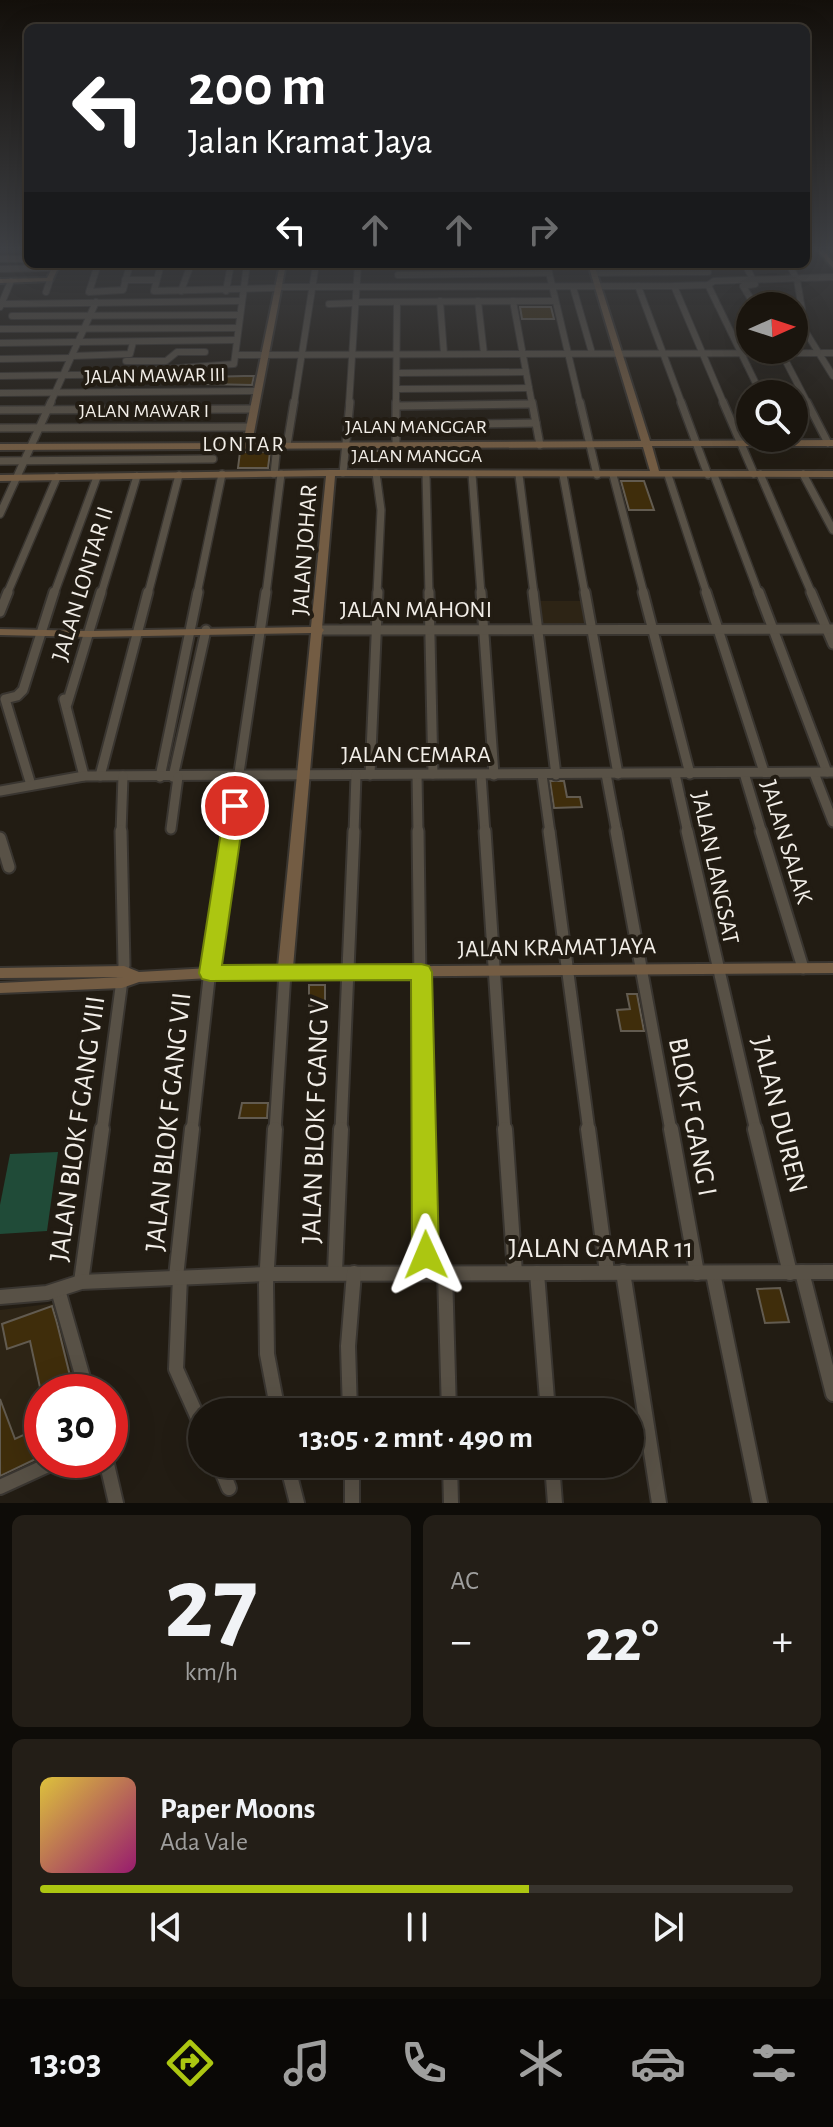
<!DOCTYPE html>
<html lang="id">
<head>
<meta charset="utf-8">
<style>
	body { margin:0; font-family:"Alegreya Sans",sans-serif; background:#231e17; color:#f1f3f6; height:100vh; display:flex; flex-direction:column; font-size:30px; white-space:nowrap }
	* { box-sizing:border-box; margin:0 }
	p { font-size:26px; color:#9f9f9e }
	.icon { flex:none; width:44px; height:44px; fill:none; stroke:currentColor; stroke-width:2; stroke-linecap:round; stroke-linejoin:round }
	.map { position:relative; height:1503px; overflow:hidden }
	.sheet { display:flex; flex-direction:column; gap:12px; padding:12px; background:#0e0c08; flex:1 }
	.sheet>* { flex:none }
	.guide { position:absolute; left:24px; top:24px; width:786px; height:244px; border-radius:12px; box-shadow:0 8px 32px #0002,0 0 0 2px #38342e; background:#202124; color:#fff; overflow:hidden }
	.needle { width:52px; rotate:87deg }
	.controls { position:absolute; left:736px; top:292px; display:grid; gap:16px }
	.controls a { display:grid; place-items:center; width:72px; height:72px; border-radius:50%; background:#1a150e; box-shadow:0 8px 32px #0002,0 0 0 2px #38342e; font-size:40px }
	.speed { position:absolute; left:24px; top:1374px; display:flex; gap:16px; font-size:40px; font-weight:700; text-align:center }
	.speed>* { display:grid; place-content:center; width:104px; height:104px; border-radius:50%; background:#1a150e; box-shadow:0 8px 32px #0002,0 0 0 2px #38342e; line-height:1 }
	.speed .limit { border:12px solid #d22; background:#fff; color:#111 }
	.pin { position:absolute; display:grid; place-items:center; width:68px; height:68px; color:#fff; margin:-34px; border:4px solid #fff; border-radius:50%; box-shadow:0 2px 8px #0007 }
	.me { position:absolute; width:88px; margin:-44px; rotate:359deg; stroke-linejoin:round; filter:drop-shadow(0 0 6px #0008) }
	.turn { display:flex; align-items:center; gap:28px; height:168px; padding:0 32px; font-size:36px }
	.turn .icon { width:104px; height:104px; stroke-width:2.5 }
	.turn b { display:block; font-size:56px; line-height:68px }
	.lanes { display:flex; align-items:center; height:76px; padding:0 32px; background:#0003; justify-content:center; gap:40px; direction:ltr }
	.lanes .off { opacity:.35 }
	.big { font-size:60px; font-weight:700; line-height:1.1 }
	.sheet .widget { flex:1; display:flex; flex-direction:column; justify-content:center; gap:12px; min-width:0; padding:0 28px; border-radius:12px; background:#231e17 }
	.sheet .dial { align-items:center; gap:0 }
	.dial b { font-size:104px; line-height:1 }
	.song { display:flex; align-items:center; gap:24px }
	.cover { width:96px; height:96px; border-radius:12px; background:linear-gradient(135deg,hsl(50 70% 55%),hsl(320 70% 35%)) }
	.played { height:8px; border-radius:4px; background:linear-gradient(90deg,#acc611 65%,#38342e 65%) }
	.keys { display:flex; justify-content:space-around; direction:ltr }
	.heat { display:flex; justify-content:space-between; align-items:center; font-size:44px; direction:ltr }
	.sheet .tiles { flex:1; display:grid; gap:12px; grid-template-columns:1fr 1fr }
	.widget:last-child { grid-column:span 2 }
	.trip { position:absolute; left:188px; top:1398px; width:456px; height:80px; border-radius:40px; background:#1a150e; box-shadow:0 8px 32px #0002,0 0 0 2px #38342e; font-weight:700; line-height:80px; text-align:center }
	.tabs { display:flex; height:128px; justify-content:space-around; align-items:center; background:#0a0806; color:#9f9f9e }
	.tabs .icon { width:56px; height:56px }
	.tabs .on { color:#acc611 }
	.tabs b { font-size:36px; color:#f1f3f6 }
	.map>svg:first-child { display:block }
	.built { fill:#2d2415 }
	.green { fill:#204b38 }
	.building { fill:#3f2d0b; stroke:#625b50; stroke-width:2 }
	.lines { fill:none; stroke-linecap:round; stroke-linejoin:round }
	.street-far4-casing { stroke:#393530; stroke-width:8 }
	.street-far3-casing { stroke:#393530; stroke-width:10 }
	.street-far2-casing { stroke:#393530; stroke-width:13 }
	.street-far1-casing { stroke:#393530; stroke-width:15 }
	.street-casing { stroke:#393530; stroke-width:18 }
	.secondary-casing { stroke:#393530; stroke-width:4 }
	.street-far4 { stroke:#585146; stroke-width:6 }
	.street-far3 { stroke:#585146; stroke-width:7 }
	.street-far2 { stroke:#585146; stroke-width:9 }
	.street-far1 { stroke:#585146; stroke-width:11 }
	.street { stroke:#585146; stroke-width:14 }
	.secondary { fill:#735c43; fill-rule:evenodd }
	.route { fill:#acc611; stroke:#70810b; stroke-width:2 }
	.labels { text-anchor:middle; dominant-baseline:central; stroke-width:8; stroke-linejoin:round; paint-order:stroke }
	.far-street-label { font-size:20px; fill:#f2eee8; stroke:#221c13 }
	.far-neighbourhood-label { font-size:22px; letter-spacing:2px; fill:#f2eee8; stroke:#221c13 }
	.street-label { font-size:24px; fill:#f2eee8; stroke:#221c13 }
	.near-street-label { font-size:28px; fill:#f2eee8; stroke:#221c13 }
</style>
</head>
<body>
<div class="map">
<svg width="833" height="1503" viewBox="0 0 833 1503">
	<rect width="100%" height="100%" fill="#221c13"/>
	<g class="built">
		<polygon points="536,601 582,601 586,628 541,627"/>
		<polygon points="57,1303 80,1392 42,1392 42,1460 47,1460 0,1484 0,1310"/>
	</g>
	<polygon class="green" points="58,1152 47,1231 0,1234 0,1205 10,1154"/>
	<g class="building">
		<polygon points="520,307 551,307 554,319 522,319"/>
		<polygon points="244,376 254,376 252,385 206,384 207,377"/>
		<polygon points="353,451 392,451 392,462 352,460"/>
		<polygon points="240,452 270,452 268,468 238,468"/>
		<polygon points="621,481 644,481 654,510 629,510"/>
		<polygon points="550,781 564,781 567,797 580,797 582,807 554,808"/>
		<rect x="309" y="985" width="16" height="21"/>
		<polygon points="627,994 637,994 644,1031 621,1031 617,1010 630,1009"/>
		<polygon points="242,1103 268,1103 267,1118 239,1118"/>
		<polygon points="780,1288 789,1322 765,1323 757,1289"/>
		<polygon points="52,1306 57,1323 74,1392 41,1392 30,1341 7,1349 2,1324"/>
		<polygon points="0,1399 15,1439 34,1430 42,1452 42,1456 0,1476"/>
	</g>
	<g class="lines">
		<g class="street-far4-casing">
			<g id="street-far4">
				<polyline points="0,259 28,259"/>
				<polyline points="98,264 89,292 123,290 130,264"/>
				<polyline points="161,264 154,291 278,288"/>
				<polyline points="547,264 580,404"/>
				<polyline points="745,264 755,284 743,286 755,306"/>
				<polyline points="789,264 797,280 802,309 794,310"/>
				<polyline points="0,269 56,268"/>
				<polyline points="594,273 708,272"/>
				<polyline points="398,275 549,273"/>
				<polyline points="125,280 156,280"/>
				<polyline points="708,285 761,394"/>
				<polyline points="638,286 682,404"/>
				<polyline points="674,286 724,404"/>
				<polyline points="278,287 674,286 708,285 714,281 833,277"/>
				<polyline points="573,287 592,353"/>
				<polyline points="181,291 191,264"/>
				<polyline points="226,291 231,264"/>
				<polyline points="46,292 50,280"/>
				<polyline points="440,301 444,354"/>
				<polyline points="478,301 484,354"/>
				<polyline points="513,301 532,404"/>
				<polyline points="356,302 555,301"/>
				<polyline points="1,304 240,301"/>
				<polyline points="329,304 356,303"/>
				<polyline points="0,307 11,281"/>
				<polyline points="794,313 833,376"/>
				<polyline points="12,316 238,315"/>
				<polyline points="0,329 237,328"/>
				<polyline points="0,343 236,340"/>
				<polyline points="780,350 808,404"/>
				<polyline points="236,355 833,353"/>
				<polyline points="72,356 130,354 133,342"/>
				<polyline points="0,359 70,358"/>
				<polyline points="126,361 166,361 177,352 205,352"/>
				<polyline points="398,373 526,372"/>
				<polyline points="0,376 146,374 151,370 234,364 247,264"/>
				<polyline points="398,389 529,388"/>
				<polyline points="0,393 258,391"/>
				<polyline points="50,404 96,302"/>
				<polyline points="294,404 316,264"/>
				<polyline points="349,404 358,264"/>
				<polyline points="396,404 397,302"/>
				<polyline points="528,404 532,404"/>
			</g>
		</g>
		<g class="street-far3-casing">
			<g id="street-far3">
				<polyline points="532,402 540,445"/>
				<polyline points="580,402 597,475"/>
				<polyline points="681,402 708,475"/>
				<polyline points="723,402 754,474"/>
				<polyline points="807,402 828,443"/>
				<polyline points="398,406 532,404"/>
				<polyline points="0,410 254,409"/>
				<polyline points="398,425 536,423"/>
				<polyline points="0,428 251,427"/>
				<polyline points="287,445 294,402"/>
				<polyline points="396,445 396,402"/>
				<polyline points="0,461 213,459"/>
				<polyline points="343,473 350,402"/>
				<polyline points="376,473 381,510 377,594"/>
				<polyline points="274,474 277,445"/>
				<polyline points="426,474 429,594"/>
				<polyline points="472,474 481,594"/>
				<polyline points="760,474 812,594"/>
				<polyline points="803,474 833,530"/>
				<polyline points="519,475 534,594"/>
				<polyline points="563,475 585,594"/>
				<polyline points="613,475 644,594"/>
				<polyline points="668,475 707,594"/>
				<polyline points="714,475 759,594"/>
				<polyline points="0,514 51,402"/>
				<polyline points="7,594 57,477"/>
				<polyline points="54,594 97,477"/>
				<polyline points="101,594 137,476"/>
				<polyline points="148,594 179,475"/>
				<polyline points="197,594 222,474"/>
				<polyline points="266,594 281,474"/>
			</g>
		</g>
		<g class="street-far2-casing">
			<g id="street-far2">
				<polyline points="429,592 433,774"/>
				<polyline points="481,592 494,775"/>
				<polyline points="533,592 556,775"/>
				<polyline points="585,592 618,774"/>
				<polyline points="643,592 690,774"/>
				<polyline points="706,592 764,772"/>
				<polyline points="759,592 827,772"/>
				<polyline points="811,592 833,644"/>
				<polyline points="0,612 8,592"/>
				<polyline points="319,630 833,629"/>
				<polyline points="64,699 84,776"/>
				<polyline points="67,704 101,592"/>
				<polyline points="744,773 762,833"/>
				<polyline points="814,773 833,822"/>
				<polyline points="606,774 617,833"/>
				<polyline points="675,774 688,833"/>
				<polyline points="370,775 378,592"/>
				<polyline points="417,775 418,833"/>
				<polyline points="481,775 485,833"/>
				<polyline points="542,775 550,833"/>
				<polyline points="100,776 148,592"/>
				<polyline points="160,777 198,592"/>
				<polyline points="173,777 206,630"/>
				<polyline points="31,785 5,699 17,696 23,690 54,592"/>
				<polyline points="0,791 84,776 833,772"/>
				<polyline points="171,829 178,777"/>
				<polyline points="121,833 123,776"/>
				<polyline points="230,833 266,592"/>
				<polyline points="354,833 356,775"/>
			</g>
		</g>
		<g class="street-far1-casing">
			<g id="street-far1">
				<polyline points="418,831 422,1131"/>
				<polyline points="485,831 505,1131"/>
				<polyline points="549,831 589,1131"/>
				<polyline points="616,831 671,1131"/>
				<polyline points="687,831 756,1131"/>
				<polyline points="761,831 803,968"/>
				<polyline points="0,838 9,867"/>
				<polyline points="102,1131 124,965 121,831"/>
				<polyline points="192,1131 212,952 231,831"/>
				<polyline points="275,1131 285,972"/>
				<polyline points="341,1131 354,831"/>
			</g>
		</g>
		<g class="street-casing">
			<g id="street">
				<polyline points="275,1129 266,1285 267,1354 278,1412"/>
				<polyline points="422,1129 424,1271"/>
				<polyline points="505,1129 515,1273"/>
				<polyline points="588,1129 607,1272"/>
				<polyline points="671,1129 697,1273"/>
				<polyline points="755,1129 790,1273"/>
				<polyline points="335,1272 341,1129"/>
				<polyline points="445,1272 449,1412"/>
				<polyline points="623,1272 659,1503"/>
				<polyline points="802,1272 833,1394"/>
				<polyline points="537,1273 548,1412"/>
				<polyline points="713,1273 760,1503"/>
				<polyline points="176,1277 192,1129"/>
				<polyline points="180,1277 176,1369 202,1427"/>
				<polyline points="81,1282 102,1129"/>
				<polyline points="58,1290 87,1392"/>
				<polyline points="0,1297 47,1293 81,1282 267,1274 833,1272"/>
				<polyline points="350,1412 348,1346 354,1273"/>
				<polyline points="106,1460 116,1503"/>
				<polyline points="219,1464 229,1488"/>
				<polyline points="287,1464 297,1503"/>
				<polyline points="352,1464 352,1503"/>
				<polyline points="450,1464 451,1503"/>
				<polyline points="552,1464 555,1503"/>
				<polyline points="0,1487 59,1460"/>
			</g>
		</g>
		<g class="secondary-casing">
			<g id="secondary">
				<polygon points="818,251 824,251 833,262 833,268"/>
				<polygon points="54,264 60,264 52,281 0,283 0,279 47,278"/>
				<polygon points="280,264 286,264 252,443 641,441 588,264 594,264 650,441 833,440 833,446 652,446 659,471 833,471 833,477 335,476 322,628 324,630 322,633 293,967 833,963 833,973 210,978 139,982 122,988 0,993 0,983 124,977 0,978 0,968 124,966 139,972 210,968 278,967 311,633 89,637 0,635 0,629 89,631 311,627 326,476 0,481 0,475 331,470 650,471 643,447 0,450 0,444 243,443"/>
			</g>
		</g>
		<use href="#street-far4" class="street-far4"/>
		<use href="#street-far3" class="street-far3"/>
		<use href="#street-far2" class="street-far2"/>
		<use href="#street-far1" class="street-far1"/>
		<use href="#street" class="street"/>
		<use href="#secondary" class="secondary"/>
	</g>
	<linearGradient id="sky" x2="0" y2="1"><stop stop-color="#130f0a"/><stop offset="0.54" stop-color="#3e4044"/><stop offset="1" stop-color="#3e4044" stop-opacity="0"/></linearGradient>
	<rect width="833" height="461" fill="url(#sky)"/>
	<polygon class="route" points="235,800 245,806 222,965 421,964 429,966 432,972 439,1255 435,1263 426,1267 416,1263 412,1255 411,980 210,981 202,979 199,973 225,806"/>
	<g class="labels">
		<g class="far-street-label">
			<text transform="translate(155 376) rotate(-1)">JALAN MAWAR III</text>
			<text x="144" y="411">JALAN MAWAR I</text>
			<text x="416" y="427">JALAN MANGGAR</text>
			<text x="417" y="456">JALAN MANGGA</text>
		</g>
		<g class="far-neighbourhood-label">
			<text x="244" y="444">LONTAR</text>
		</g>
		<g class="street-label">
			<text transform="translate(305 550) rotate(-86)">JALAN JOHAR</text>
			<text transform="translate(83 584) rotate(-73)">JALAN LONTAR II</text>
			<text x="416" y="610">JALAN MAHONI</text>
			<text x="416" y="755">JALAN CEMARA</text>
			<text transform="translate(786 842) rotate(73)">JALAN SALAK</text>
			<text transform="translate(715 868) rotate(78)">JALAN LANGSAT</text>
			<text transform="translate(557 948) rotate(-1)">JALAN KRAMAT JAYA</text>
		</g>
		<g class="near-street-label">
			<text transform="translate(779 1115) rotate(76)">JALAN DUREN</text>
			<text transform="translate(692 1117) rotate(79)">BLOK F GANG I</text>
			<text transform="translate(316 1121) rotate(-88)">JALAN BLOK F GANG V</text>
			<text transform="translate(169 1122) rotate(-84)">JALAN BLOK F GANG VII</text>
			<text transform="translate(78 1129) rotate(-82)">JALAN BLOK F GANG VIII</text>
			<text x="601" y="1249">JALAN CAMAR 11</text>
		</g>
	</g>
</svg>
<div class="controls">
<a><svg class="needle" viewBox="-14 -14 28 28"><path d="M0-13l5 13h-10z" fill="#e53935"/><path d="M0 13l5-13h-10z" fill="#9f9f9e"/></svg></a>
<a><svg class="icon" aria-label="search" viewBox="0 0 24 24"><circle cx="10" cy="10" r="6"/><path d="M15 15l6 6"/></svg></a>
</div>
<div class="speed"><div class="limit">30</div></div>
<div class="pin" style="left:235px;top:806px;background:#d93025"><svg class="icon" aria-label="arrive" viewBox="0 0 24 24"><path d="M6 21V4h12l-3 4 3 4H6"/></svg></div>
<svg class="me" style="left:426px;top:1255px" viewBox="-20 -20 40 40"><path d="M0-17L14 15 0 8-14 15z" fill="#acc611" stroke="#fff" stroke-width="4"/></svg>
<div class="trip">13:05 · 2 mnt · 490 m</div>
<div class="guide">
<div class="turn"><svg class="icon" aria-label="left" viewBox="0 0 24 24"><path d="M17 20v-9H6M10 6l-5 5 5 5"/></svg><div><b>200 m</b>Jalan Kramat Jaya</div></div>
<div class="lanes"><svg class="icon" aria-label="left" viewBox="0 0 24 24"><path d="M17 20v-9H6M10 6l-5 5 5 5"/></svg><svg class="icon off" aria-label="ahead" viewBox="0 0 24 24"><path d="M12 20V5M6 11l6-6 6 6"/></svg><svg class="icon off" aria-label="ahead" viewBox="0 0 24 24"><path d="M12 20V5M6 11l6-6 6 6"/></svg><svg class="icon off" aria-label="right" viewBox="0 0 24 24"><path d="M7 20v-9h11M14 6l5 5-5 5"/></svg></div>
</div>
</div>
<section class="sheet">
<div class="tiles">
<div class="widget dial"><b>27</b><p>km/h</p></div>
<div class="widget"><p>AC</p>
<div class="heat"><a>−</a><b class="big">22°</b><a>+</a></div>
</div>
<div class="widget">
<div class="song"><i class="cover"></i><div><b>Paper Moons</b><p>Ada Vale</p></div></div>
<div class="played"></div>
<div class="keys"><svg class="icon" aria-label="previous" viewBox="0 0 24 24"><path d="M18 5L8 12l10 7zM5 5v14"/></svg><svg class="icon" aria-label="pause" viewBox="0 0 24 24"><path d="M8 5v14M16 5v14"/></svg><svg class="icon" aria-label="next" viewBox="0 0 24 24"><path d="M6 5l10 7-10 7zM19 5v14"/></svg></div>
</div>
</div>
</section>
<nav class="tabs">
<b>13:03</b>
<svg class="icon on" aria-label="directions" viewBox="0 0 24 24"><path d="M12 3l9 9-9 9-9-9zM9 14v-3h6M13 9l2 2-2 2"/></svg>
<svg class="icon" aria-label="music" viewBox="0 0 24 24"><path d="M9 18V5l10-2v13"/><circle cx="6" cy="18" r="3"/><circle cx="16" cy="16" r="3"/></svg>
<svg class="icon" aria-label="phone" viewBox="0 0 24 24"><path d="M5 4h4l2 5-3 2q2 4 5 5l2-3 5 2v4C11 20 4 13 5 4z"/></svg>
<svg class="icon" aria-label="climate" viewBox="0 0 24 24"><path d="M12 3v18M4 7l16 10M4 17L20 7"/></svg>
<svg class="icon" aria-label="car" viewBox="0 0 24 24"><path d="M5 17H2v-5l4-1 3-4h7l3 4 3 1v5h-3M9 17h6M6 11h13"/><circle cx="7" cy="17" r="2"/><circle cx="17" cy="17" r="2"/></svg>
<svg class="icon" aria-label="filters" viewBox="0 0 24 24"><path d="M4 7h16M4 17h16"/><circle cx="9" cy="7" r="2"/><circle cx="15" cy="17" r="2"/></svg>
</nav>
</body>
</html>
